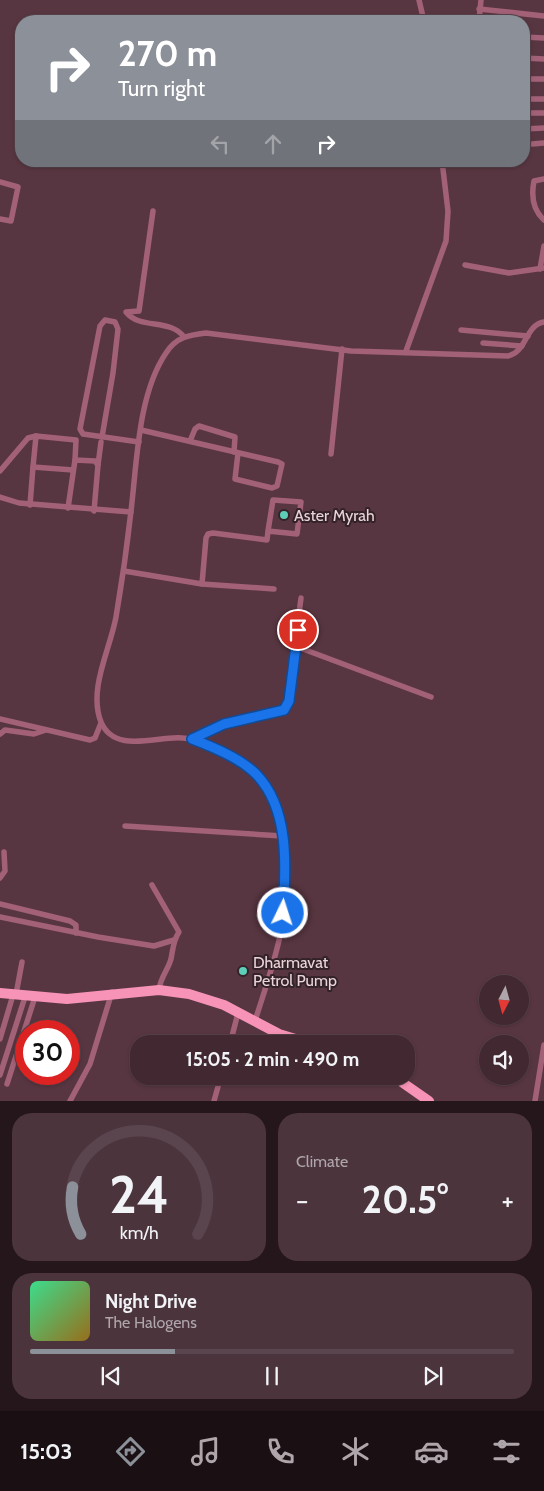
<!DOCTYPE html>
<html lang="en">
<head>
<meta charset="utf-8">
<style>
	body { margin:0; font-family:Cabin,sans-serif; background:#4c343d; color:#f1f3f6; height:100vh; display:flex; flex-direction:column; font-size:19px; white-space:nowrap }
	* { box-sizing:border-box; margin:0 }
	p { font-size:16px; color:#aea6ab }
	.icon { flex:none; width:28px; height:28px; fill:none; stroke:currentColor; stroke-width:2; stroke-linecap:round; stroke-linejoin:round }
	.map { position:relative; height:1101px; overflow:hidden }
	.panel { display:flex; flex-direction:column; gap:12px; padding:12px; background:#24161b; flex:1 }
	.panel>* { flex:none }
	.top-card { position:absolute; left:15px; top:15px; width:515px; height:152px; border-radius:20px; box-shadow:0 1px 4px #0004,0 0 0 1px #5a444d; background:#8c9099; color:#fff; overflow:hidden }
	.needle { width:32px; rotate:186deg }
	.buttons { position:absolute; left:479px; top:975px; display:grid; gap:10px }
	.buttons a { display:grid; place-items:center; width:50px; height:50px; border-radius:50%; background:#422831; box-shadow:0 1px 4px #0004,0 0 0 1px #5a444d; font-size:25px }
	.speed { position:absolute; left:15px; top:1020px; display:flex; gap:10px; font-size:25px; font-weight:700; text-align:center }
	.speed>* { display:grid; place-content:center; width:65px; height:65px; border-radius:50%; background:#422831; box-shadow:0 1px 4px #0004,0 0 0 1px #5a444d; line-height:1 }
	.speed .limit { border:8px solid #d22; background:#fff; color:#111 }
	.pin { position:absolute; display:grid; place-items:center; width:42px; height:42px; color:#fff; margin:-21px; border:2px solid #fff; border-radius:50%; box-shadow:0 1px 5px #0007 }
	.me { position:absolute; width:55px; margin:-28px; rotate:4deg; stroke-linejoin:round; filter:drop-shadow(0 0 4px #0008) }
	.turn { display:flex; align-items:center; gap:18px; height:105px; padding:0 20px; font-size:22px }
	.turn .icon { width:65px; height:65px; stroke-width:2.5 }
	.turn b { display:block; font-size:35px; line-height:42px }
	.lanes { display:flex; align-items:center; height:48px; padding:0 20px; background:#0003; justify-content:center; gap:25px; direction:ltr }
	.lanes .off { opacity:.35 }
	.big { font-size:38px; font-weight:700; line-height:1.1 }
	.panel .card { flex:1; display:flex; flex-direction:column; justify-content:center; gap:8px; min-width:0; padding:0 18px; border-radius:20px; background:#4c343d }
	.panel .dial { align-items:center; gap:0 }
	.dial svg { height:130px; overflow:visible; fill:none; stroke:#5a444d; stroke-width:7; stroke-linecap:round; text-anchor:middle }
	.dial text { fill:#f1f3f6; stroke:none }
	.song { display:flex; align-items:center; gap:15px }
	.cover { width:60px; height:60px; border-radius:8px; background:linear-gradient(135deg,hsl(150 70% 55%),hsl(40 70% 35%)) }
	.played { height:5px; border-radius:2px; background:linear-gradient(90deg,#8c9099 30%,#5a444d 30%) }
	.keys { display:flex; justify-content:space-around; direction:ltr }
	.heat { display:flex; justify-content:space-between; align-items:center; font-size:28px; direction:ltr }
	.panel .tiles { flex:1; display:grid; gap:12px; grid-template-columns:1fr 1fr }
	.card:last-child { grid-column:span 2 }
	.trip { position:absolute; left:130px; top:1035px; width:285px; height:50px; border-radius:20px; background:#422831; box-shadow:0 1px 4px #0004,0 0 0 1px #5a444d; font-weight:700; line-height:50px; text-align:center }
	.tabs { display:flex; height:80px; justify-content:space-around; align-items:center; background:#1a1014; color:#aea6ab }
	.tabs .icon { width:35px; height:35px }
	.tabs .active { color:#8c9099 }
	.tabs b { font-size:22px; color:#f1f3f6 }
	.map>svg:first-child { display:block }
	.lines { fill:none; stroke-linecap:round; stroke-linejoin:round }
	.minor { stroke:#a36177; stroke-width:5.5 }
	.trunk { stroke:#f693b6; stroke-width:10 }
	.route-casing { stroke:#114b97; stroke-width:12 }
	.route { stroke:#1a73e8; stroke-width:9 }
	.poi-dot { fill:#5eceb8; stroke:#332328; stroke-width:2 }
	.labels { text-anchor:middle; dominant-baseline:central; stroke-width:4; stroke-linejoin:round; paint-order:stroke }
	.poi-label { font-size:16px; fill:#ead4da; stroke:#332328; text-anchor:start }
</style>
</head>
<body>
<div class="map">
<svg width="544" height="1101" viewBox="0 0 544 1101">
	<rect width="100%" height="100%" fill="#583641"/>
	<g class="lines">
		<g class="minor">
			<polyline points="419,0 424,21"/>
			<polyline points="479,9 544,16"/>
			<polyline points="479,21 481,0"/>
			<polyline points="524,37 544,38"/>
			<polyline points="524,58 544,59"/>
			<polyline points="524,79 544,79"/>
			<polyline points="524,99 544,99"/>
			<polyline points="524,113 544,113"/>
			<polyline points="524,129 544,128"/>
			<polyline points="532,144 544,143"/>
			<path d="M544,179L534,181C531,196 533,210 544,220"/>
			<polyline points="0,182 18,187 11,221 0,219"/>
			<path d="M153,211L139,311L126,312C140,330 170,318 184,337"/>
			<polyline points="465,265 509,273 544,268"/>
			<polyline points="540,269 544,246"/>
			<polyline points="461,330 528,336"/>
			<polyline points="483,343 522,346"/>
			<polyline points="406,351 446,241 448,211 442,161"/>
			<polyline points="141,430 278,462 282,464 277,486 272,488 235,479 238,453"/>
			<polyline points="102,437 113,373 118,329 115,322 105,320 100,326 80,429 83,434 139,442"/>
			<polyline points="190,441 195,429 199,426 235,437 234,452"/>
			<polyline points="331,454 342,349"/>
			<polyline points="98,465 101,442"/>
			<polyline points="73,470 33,467 36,436 76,440 75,460"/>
			<polyline points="0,471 28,438 36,436"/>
			<polyline points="0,497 19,503 131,512"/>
			<polyline points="30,505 33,467"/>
			<polyline points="68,508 75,460 95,461 98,465 94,511"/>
			<polyline points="124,571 202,584 206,538 208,534 213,533 267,540 268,531 297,534 301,502 273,500 268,531"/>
			<polyline points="202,584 274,589"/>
			<polyline points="295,646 431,697"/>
			<polyline points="0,719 90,740 95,738 101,723"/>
			<polyline points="0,734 5,730 34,734 46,730"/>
			<polyline points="192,739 224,724 276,713 287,706 301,598"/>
			<polyline points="125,826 282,836"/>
			<polyline points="0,878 5,871 4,852"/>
			<path d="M152,885L179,932C173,941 173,949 171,959C168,970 160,978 159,990"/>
			<polyline points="0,904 70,921 76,925 76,933"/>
			<polyline points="0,917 98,937 154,946 174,940"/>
			<polyline points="17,989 22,962"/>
			<path d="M255,1021C265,989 277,956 283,922C289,878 288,807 255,774C247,766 237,761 227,756C213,749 199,739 183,738C158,735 115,755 101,722C88,689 110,650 116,617C122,582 127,547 131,511C137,462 138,394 166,353C176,337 189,335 206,333L351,351L508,356C527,352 525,325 544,322"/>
			<polyline points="0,1039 13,995"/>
			<polyline points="230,1044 238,1013"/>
			<polyline points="0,1075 25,997"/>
			<polyline points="7,1084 35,997"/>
			<polyline points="70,1101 90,1064 112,992"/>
			<polyline points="214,1101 221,1076"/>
			<polyline points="535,1101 544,1045"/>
		</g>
		<g class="trunk">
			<polyline points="0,993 67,999 159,990 189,994 224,1005 279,1034 312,1044"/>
			<polyline points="393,1076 429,1101"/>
		</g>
	</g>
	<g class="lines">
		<g class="route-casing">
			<path id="route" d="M283,913C286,868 290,809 256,774C240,758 213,747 192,739L224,724L284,710L289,701L298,630"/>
		</g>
		<use href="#route" class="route"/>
	</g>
	<g class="poi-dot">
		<circle cx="284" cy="515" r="5"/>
		<circle cx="243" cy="971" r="5"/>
	</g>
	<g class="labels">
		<g class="poi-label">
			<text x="294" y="515">Aster Myrah</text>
			<text x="253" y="962">Dharmavat<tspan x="253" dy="18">Petrol Pump</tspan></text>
		</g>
	</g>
</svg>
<div class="buttons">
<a><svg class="needle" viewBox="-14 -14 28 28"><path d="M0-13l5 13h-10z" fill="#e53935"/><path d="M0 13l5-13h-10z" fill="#aea6ab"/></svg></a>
<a><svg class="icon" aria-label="sound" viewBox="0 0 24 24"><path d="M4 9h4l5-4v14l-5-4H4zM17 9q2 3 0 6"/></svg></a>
</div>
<div class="speed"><div class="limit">30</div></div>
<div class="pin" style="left:298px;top:630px;background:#d93025"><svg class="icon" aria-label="arrive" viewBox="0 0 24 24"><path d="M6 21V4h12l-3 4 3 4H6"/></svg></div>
<svg class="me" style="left:283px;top:913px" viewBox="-20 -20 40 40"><circle r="17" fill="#1a73e8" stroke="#fff" stroke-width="3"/><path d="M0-11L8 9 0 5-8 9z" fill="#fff"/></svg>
<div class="trip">15:05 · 2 min · 490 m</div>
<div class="top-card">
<div class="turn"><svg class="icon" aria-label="right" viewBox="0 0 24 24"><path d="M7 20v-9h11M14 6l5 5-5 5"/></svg><div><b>270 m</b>Turn right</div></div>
<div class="lanes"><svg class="icon off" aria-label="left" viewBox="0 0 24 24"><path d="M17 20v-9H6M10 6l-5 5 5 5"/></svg><svg class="icon off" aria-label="ahead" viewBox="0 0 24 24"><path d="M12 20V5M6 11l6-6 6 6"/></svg><svg class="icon" aria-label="right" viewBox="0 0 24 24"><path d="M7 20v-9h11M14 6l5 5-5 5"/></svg></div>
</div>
</div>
<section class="panel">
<div class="tiles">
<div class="card dial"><svg viewBox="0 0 100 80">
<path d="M14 69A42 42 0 1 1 86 69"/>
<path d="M14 69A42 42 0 0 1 9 40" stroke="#8c9099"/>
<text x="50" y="56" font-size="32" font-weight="700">24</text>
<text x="50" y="72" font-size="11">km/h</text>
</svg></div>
<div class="card"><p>Climate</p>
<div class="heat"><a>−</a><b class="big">20.5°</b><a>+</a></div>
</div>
<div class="card">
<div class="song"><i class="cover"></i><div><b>Night Drive</b><p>The Halogens</p></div></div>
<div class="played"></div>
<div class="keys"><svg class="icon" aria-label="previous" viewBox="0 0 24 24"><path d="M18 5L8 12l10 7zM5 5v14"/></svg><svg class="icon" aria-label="pause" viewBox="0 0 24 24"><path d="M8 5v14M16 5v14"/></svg><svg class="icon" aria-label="next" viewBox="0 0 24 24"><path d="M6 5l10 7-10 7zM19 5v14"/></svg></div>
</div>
</div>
</section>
<nav class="tabs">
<b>15:03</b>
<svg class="icon active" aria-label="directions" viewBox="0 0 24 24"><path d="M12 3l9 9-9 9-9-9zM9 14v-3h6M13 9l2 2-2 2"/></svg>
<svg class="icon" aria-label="music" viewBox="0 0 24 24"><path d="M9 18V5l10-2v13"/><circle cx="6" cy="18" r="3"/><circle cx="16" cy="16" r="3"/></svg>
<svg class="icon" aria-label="phone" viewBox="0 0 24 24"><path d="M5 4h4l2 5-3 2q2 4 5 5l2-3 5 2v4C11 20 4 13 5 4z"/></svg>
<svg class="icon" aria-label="climate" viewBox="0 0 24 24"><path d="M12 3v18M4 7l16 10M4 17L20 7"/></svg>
<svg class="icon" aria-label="car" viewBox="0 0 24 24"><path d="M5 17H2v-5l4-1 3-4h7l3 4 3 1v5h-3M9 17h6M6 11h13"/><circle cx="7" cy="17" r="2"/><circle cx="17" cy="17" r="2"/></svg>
<svg class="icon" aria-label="filters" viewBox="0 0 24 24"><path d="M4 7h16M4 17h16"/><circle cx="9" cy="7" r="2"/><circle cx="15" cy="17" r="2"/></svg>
</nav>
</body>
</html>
